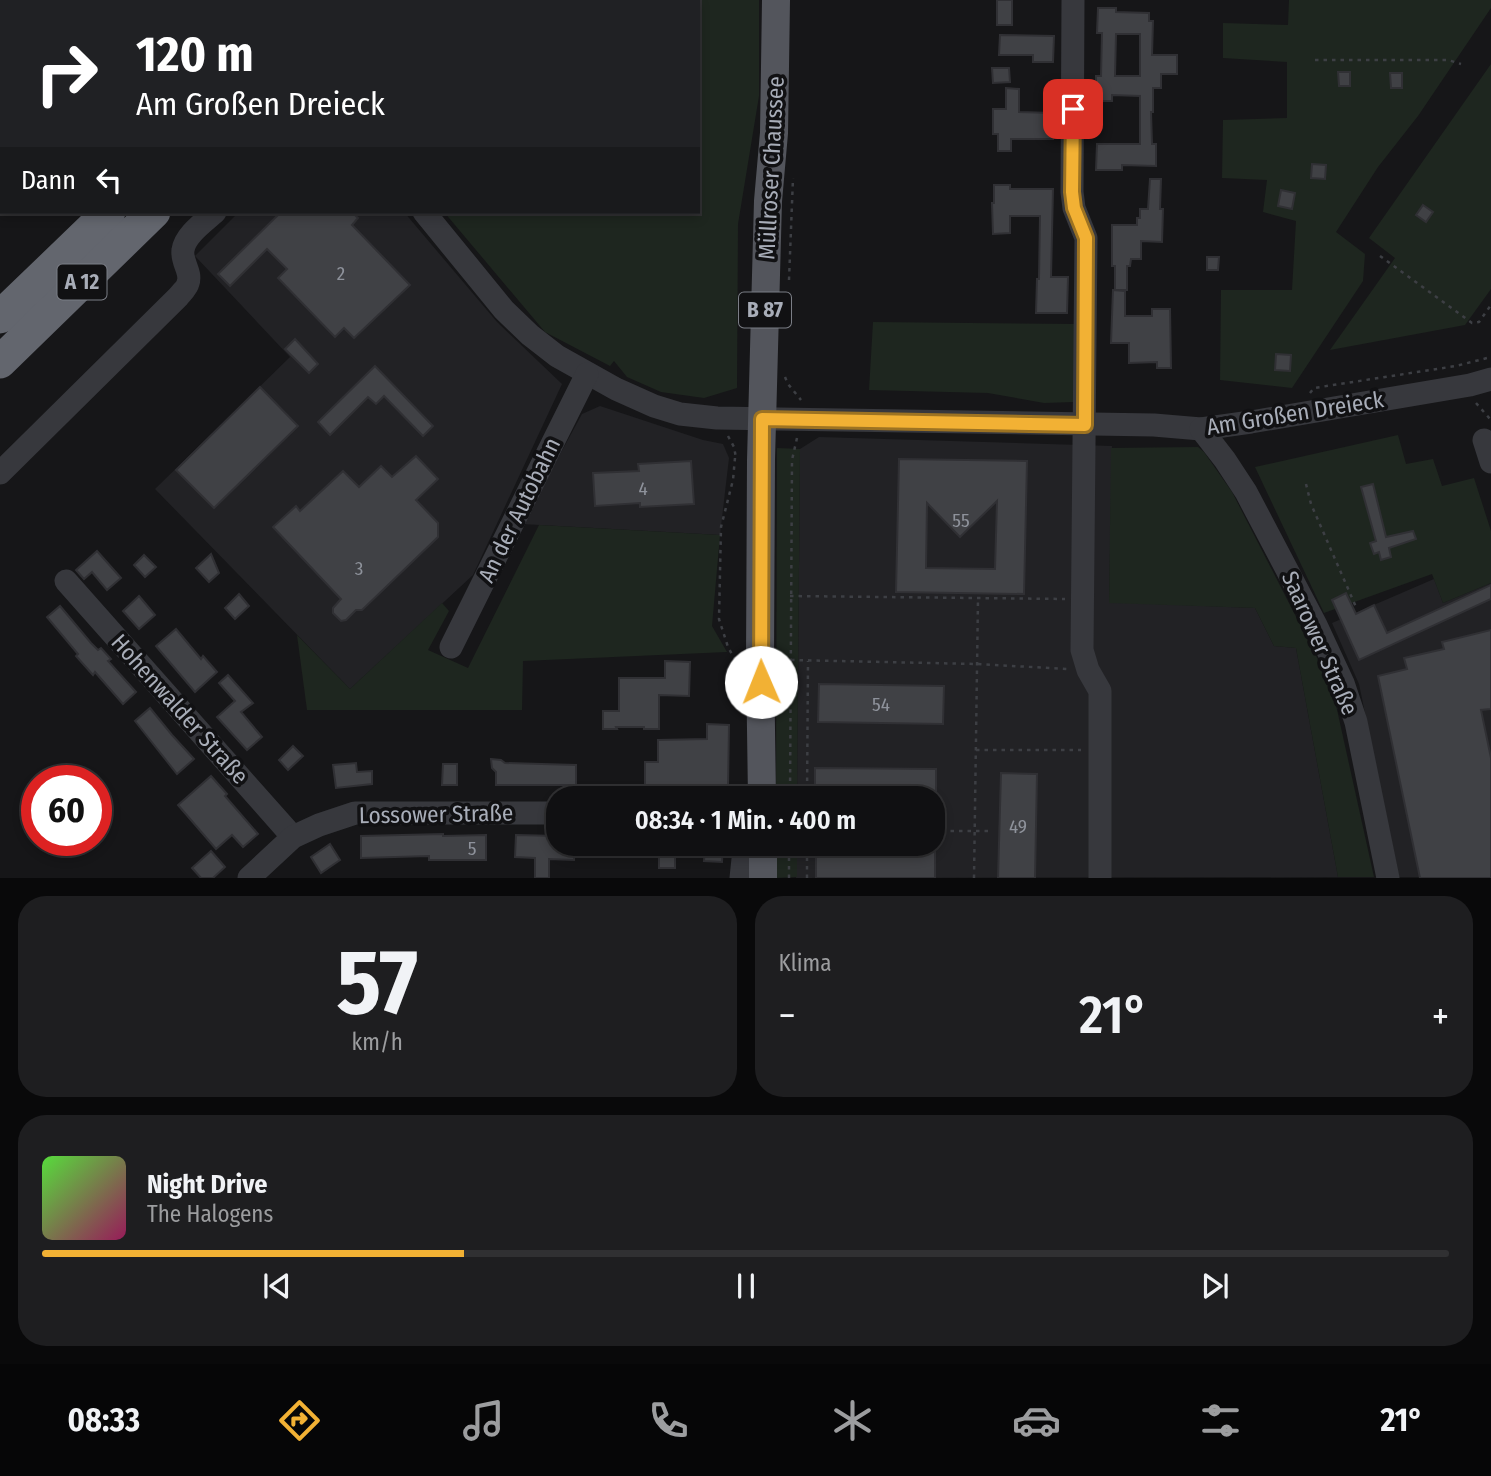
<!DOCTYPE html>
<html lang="de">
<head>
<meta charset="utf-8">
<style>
	body { margin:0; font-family:"Fira Sans Condensed",sans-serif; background:#1e1e20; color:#f1f3f6; height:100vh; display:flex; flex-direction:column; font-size:26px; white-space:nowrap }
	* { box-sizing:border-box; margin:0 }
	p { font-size:23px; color:#9c9d9f }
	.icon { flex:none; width:38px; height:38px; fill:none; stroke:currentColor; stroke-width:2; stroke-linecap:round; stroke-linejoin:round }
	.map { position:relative; height:878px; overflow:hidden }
	.panel { display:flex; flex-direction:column; gap:18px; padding:18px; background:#09090a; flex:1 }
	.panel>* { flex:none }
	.guide { position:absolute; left:0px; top:0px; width:700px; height:214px; box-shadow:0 4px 10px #0003,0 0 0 2px #303032; background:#202124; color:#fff; overflow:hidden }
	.speed { position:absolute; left:21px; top:765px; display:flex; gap:14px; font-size:35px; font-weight:700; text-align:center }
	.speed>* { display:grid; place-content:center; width:91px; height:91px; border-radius:50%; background:#101012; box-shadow:0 4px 10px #0003,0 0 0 2px #303032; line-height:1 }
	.speed .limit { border:10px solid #d22; background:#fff; color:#111 }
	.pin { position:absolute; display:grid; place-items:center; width:60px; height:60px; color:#fff; margin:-30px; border-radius:14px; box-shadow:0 4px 10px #0006 }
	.me { position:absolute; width:77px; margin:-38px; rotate:359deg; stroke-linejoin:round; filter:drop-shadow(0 0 5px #0008) }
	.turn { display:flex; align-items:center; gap:24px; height:147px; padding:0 21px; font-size:32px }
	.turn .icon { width:91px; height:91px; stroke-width:2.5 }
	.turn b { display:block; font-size:49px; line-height:60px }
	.then { display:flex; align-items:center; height:66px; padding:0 21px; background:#0003; gap:14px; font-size:26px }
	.big { font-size:52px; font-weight:600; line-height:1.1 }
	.panel .tile { flex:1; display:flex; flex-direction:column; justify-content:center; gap:10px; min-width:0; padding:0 24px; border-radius:28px; background:#1e1e20 }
	.panel .dial { align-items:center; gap:0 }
	.dial b { font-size:91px; line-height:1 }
	.song { display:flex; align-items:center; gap:21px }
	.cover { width:84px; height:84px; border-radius:10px; background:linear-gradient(135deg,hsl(110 70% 55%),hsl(330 70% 35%)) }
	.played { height:7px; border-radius:4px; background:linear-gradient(90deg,#f2b134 30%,#303032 30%) }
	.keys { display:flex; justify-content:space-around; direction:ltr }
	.heat { display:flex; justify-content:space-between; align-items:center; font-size:38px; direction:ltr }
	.panel .tiles { flex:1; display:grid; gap:18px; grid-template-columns:1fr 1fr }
	.tile:last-child { grid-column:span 2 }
	.trip { position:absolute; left:546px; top:786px; width:399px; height:70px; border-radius:28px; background:#101012; box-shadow:0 4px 10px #0003,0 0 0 2px #303032; font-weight:600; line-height:70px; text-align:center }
	.menu { display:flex; height:112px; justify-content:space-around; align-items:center; background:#060607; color:#9c9d9f }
	.menu .icon { width:49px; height:49px }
	.menu .active { color:#f2b134 }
	.menu b { font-size:32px; color:#f1f3f6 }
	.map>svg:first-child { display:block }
	.built { fill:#222225 }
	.green { fill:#1e261f }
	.building { fill:#404145; stroke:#303034; stroke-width:2; fill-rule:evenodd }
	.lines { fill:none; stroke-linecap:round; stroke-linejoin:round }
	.path { stroke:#3d3f44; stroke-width:2.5; stroke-dasharray:3.5 5; stroke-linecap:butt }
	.minor { stroke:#37383d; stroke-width:23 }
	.major { stroke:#53555c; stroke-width:28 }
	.highway { stroke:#63666e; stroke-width:33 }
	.route-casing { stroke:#9d7322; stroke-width:18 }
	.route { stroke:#f2b134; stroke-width:12 }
	.labels { text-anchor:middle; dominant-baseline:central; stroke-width:7; stroke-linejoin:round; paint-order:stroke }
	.number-label { font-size:19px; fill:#8e929b }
	.shield { fill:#111113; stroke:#7b7e86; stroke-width:2 }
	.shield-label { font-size:21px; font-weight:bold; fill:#a8adb8 }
	.street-label { font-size:23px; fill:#a8adb8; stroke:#111113 }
</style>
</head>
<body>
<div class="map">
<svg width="1491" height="878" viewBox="0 0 1491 878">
	<rect width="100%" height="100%" fill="#161618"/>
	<g class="built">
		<polygon points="239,212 404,212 497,322 562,384 473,575 350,689 155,489 290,357 195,256"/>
		<polygon points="600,406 703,440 723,444 729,458 720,535 522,524 582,414"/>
		<polygon points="819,437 1112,446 1109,602 1255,608 1274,646 1296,648 1338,877 796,878 796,844 933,844 933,798 797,798 800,449"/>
		<polygon points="1434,579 1443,603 1491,583 1491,877 1399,877 1359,684 1332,623"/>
	</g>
	<g class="green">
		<polygon points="423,0 759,0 759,96 738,224 737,388 704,398 661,392 627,377 614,361 610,366 545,332 444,212 698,212 698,2 421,2"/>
		<polygon points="1289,0 1491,0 1491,8 1418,116 1378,167 1336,232 1365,254 1363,281 1292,388 1220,380 1221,290 1292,290 1296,221 1263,212 1267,180 1222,178 1223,120 1287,118 1287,62 1223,58 1223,23 1288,25"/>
		<polygon points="1491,64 1491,289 1465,325 1330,350 1395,258 1369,238"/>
		<polygon points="873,322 1076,324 1074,402 1044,403 988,393 869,390"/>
		<polygon points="1398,435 1406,464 1433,459 1442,486 1474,478 1491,531 1491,583 1443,603 1432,574 1324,613 1255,467"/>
		<polygon points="1198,447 1204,452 1232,492 1332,687 1374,877 1338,877 1296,648 1274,646 1255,608 1109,603 1111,448"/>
		<polygon points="777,448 800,449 797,798 776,798"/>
		<polygon points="539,525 720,535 712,626 727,652 523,661 522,710 307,710 297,635 350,689 442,603 449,611 428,650 468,668"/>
		<polygon points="776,844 797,844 797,877 776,878"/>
	</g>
	<g class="building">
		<rect x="997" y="0" width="15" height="25"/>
		<path d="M1098,8H1116V12L1149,13V21H1153L1152,55H1177V74H1161V88H1153V112H1151L1152,144H1156V166L1122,165V170H1096L1097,144H1140V96L1112,95V101H1096V76H1101L1102,33H1097ZM1116,34H1140V76H1115Z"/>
		<polygon points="1000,35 1054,36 1053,62 1033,62 1033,55 999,55"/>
		<polygon points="992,68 1009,68 1010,82 993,83"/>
		<polygon points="1338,72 1350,72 1350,86 1339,86"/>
		<polygon points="1390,73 1402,73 1402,88 1391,88"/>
		<polygon points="1006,88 1019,89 1019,112 1053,113 1053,139 1011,139 1011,151 998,151 998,134 993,134 993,109 1006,109"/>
		<polygon points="1312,164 1326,165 1325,179 1311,178"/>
		<polygon points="1150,179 1161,179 1160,209 1163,209 1162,242 1141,241 1141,259 1131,259 1130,266 1127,266 1127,290 1115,290 1115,266 1112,266 1112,225 1137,225 1137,218 1140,218 1140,209 1148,209"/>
		<polygon points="994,185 1010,185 1010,189 1053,189 1051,277 1068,277 1067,313 1036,313 1037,279 1039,279 1040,216 1010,216 1010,233 993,234 992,203 994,203"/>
		<polygon points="1281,190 1295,193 1292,209 1278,206"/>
		<polygon points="1423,205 1433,212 1426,222 1416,215"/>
		<polygon points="281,212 352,212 358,218 352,225 410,285 354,338 344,328 335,337 278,278 287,269 267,249 230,286 218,274"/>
		<polygon points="1207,257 1219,257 1218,270 1207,270"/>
		<polygon points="1113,290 1125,291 1125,316 1152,316 1152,309 1170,309 1171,368 1157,368 1157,362 1129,363 1129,343 1111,343"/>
		<polygon points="295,339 318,364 309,373 285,349"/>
		<polygon points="1276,354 1291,355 1290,371 1275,370"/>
		<polygon points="375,366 433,426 423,436 384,396 376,404 368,397 330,435 318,422"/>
		<polygon points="260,387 298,426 214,508 176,470"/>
		<polygon points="416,456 438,479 416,500 438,523 438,537 362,610 356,610 346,620 341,621 333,613 333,608 341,599 273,527 296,506 300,511 343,471 359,487 381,466 392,477"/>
		<path d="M899,459L1027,461L1024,594L896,592ZM997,501L995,569L926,568L927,503L960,537Z"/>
		<polygon points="691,461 694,504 640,507 640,503 595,506 593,473 639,471 638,464"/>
		<polygon points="1373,484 1386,537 1413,531 1416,539 1389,548 1391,557 1381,560 1379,552 1374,554 1370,543 1376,541 1361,487"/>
		<polygon points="97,551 121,578 107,590 92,572 84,579 76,570"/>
		<polygon points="211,554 219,573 209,582 196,568"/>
		<polygon points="144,555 156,567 145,577 134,565"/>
		<polygon points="1491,585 1491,599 1359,660 1332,600 1346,593 1356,614 1374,605 1387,633"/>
		<polygon points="239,594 249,606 235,619 225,608"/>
		<polygon points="139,596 155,615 139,629 123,611"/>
		<polygon points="60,606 91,643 98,650 101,648 111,659 108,661 136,692 123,704 95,672 93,675 76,656 78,654 47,617"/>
		<polygon points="176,629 201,659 203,656 217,672 195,692 156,646"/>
		<polygon points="1491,630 1491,709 1481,710 1491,758 1491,878 1420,878 1378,676 1407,669 1404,658 1444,649 1442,642"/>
		<polygon points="665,661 690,662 689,696 659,695 659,729 644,729 644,727 616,727 617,729 603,729 603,711 619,711 619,678 665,678"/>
		<polygon points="228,675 253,703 241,712 262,737 247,750 217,717 235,701 219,683"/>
		<polygon points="819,684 944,686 943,724 818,722"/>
		<polygon points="150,708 172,735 194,759 177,774 135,721"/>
		<polygon points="707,724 729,725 728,787 695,787 695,798 680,798 680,787 645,787 645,762 658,762 658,740 707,739"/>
		<polygon points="293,746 303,756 288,770 279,760"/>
		<polygon points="491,759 501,760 505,763 576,765 576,785 496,785 496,772 492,768"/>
		<polygon points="356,763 357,772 372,771 372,784 336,788 333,765"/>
		<polygon points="443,764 457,764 457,785 442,785"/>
		<polygon points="815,768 936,769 936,798 815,798"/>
		<polygon points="1001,773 1037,774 1035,878 998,878"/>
		<polygon points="211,776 227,794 225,796 258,834 243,847 232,835 216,849 178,805"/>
		<polygon points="443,834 443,836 486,835 486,860 429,860 429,856 361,858 361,836"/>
		<polygon points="516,835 558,836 558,844 575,844 574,860 549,859 549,878 535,878 535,858 515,857"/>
		<polygon points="330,844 340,860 321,873 311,857"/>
		<rect x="599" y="844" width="23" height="13"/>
		<polygon points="705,844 723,844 722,862 704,861"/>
		<polygon points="211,851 225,867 213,878 201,878 192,868"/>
		<polygon points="816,851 935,852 935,878 816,878"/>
		<rect x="659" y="855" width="16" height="13"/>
	</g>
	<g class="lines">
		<g class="path">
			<polyline points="1315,60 1448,60 1461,64"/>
			<polyline points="1380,256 1472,323 1479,322 1491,305"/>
			<polyline points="789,280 793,178"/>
			<polyline points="785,377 788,384 801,400"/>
			<polyline points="1310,393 1314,388 1456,366 1491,357"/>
			<polyline points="1476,403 1490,419 1490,422"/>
			<polyline points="728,436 734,447 736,458"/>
			<polyline points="735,458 733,480 721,527 719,619 728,647 737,663"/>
			<polyline points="1306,484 1311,504 1356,607"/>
			<polyline points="790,596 1065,599"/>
			<polyline points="791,660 976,664 1068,669"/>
			<polyline points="976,750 1081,750"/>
			<polyline points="642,794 642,798"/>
			<polyline points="790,798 792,460 797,438"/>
			<polyline points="807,798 808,661"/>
			<polyline points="942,831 992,831"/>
			<polyline points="789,878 789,844"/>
			<polyline points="807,878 807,844"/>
			<polyline points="974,878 978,599"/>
		</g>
		<g class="minor">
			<polyline points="1073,0 1072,192 1074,208 1086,238 1082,650 1088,670 1100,691 1100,878"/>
			<polyline points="424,212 504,310 530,335 557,356 616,389 654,406 680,414 717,418 1154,425 1201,429 1251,422 1470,385 1491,379"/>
			<polyline points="1201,429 1225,460 1246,492 1316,625 1343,683 1356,722 1388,878"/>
			<polyline points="1484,440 1491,462"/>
			<path d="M0,473L178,297C181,293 187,288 188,283C192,272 181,262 183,250C185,235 204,222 215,212"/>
			<polyline points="66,581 293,837"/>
			<polyline points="451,647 587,374"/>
			<polyline points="249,878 293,837 319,825 355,813 558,813"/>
			<polyline points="741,878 743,859 763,845"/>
		</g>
		<g class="major">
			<polyline points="762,798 760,661 761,460 768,201 774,133 776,0"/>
			<polyline points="763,878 763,844"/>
		</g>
		<g class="highway">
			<polyline points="322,2 324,0"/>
			<polyline points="366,2 367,0"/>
			<polyline points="0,317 109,212"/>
			<polyline points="0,362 154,212"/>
		</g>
	</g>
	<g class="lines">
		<g class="route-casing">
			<polyline id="route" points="761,682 762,419 1085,425 1086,238 1074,208 1072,192 1073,109"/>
		</g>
		<use href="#route" class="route"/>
	</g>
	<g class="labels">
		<g class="number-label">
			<text x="341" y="273">2</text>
			<text x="643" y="488">4</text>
			<text x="961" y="520">55</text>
			<text x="359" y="568">3</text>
			<text x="881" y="704">54</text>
			<text x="1018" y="826">49</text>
			<text x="472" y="848">5</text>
		</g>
		<g class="shield">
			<rect x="57.5" y="264.5" width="49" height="35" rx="5"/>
			<rect x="739" y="292.5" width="52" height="35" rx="5"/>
		</g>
		<g class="shield-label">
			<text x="82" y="282">A 12</text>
			<text x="765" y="310">B 87</text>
		</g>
		<g class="street-label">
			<text transform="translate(771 168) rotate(-87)">Müllroser Chaussee</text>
			<text transform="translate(1295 413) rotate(-9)">Am Großen Dreieck</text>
			<text transform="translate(519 510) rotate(-64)">An der Autobahn</text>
			<text transform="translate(1320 643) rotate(66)">Saarower Straße</text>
			<text transform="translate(180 709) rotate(48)">Hohenwalder Straße</text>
			<text transform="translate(436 814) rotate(-1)">Lossower Straße</text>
		</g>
	</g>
</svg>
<div class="speed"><div class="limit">60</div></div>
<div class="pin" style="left:1073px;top:109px;background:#d93025"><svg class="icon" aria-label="arrive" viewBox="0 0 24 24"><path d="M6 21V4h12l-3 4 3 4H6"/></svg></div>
<svg class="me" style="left:761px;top:682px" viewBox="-20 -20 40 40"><circle r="19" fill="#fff"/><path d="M0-13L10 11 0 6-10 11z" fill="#f2b134"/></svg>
<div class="trip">08:34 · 1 Min. · 400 m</div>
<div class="guide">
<div class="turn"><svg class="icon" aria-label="right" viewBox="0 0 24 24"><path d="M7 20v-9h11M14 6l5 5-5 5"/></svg><div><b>120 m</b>Am Großen Dreieck</div></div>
<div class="then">Dann<svg class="icon" aria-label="left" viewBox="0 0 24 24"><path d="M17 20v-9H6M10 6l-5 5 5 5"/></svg></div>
</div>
</div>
<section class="panel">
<div class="tiles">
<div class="tile dial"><b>57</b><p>km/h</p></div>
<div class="tile"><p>Klima</p>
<div class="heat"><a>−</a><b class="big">21°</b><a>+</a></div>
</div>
<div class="tile">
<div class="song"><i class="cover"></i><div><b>Night Drive</b><p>The Halogens</p></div></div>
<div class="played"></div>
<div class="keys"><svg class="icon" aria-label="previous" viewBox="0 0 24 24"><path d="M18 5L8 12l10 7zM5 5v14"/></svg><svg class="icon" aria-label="pause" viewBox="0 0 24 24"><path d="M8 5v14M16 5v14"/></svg><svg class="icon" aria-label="next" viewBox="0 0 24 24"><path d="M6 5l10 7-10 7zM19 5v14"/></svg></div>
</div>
</div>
</section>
<nav class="menu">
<b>08:33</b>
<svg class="icon active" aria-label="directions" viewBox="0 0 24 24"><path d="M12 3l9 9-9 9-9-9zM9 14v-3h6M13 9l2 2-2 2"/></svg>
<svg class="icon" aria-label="music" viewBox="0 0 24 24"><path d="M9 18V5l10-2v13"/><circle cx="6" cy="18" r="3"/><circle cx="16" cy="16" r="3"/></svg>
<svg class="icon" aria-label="phone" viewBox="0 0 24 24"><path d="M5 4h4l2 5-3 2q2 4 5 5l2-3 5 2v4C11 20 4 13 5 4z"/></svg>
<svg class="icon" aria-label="climate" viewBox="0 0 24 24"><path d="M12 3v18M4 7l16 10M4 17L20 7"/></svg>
<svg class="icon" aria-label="car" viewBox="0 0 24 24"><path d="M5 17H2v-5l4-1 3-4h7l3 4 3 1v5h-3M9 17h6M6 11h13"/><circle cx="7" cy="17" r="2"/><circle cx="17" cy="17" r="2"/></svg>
<svg class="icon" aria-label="filters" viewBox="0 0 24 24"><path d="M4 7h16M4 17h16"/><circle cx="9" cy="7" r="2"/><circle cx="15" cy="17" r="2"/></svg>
<b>21°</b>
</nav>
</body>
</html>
